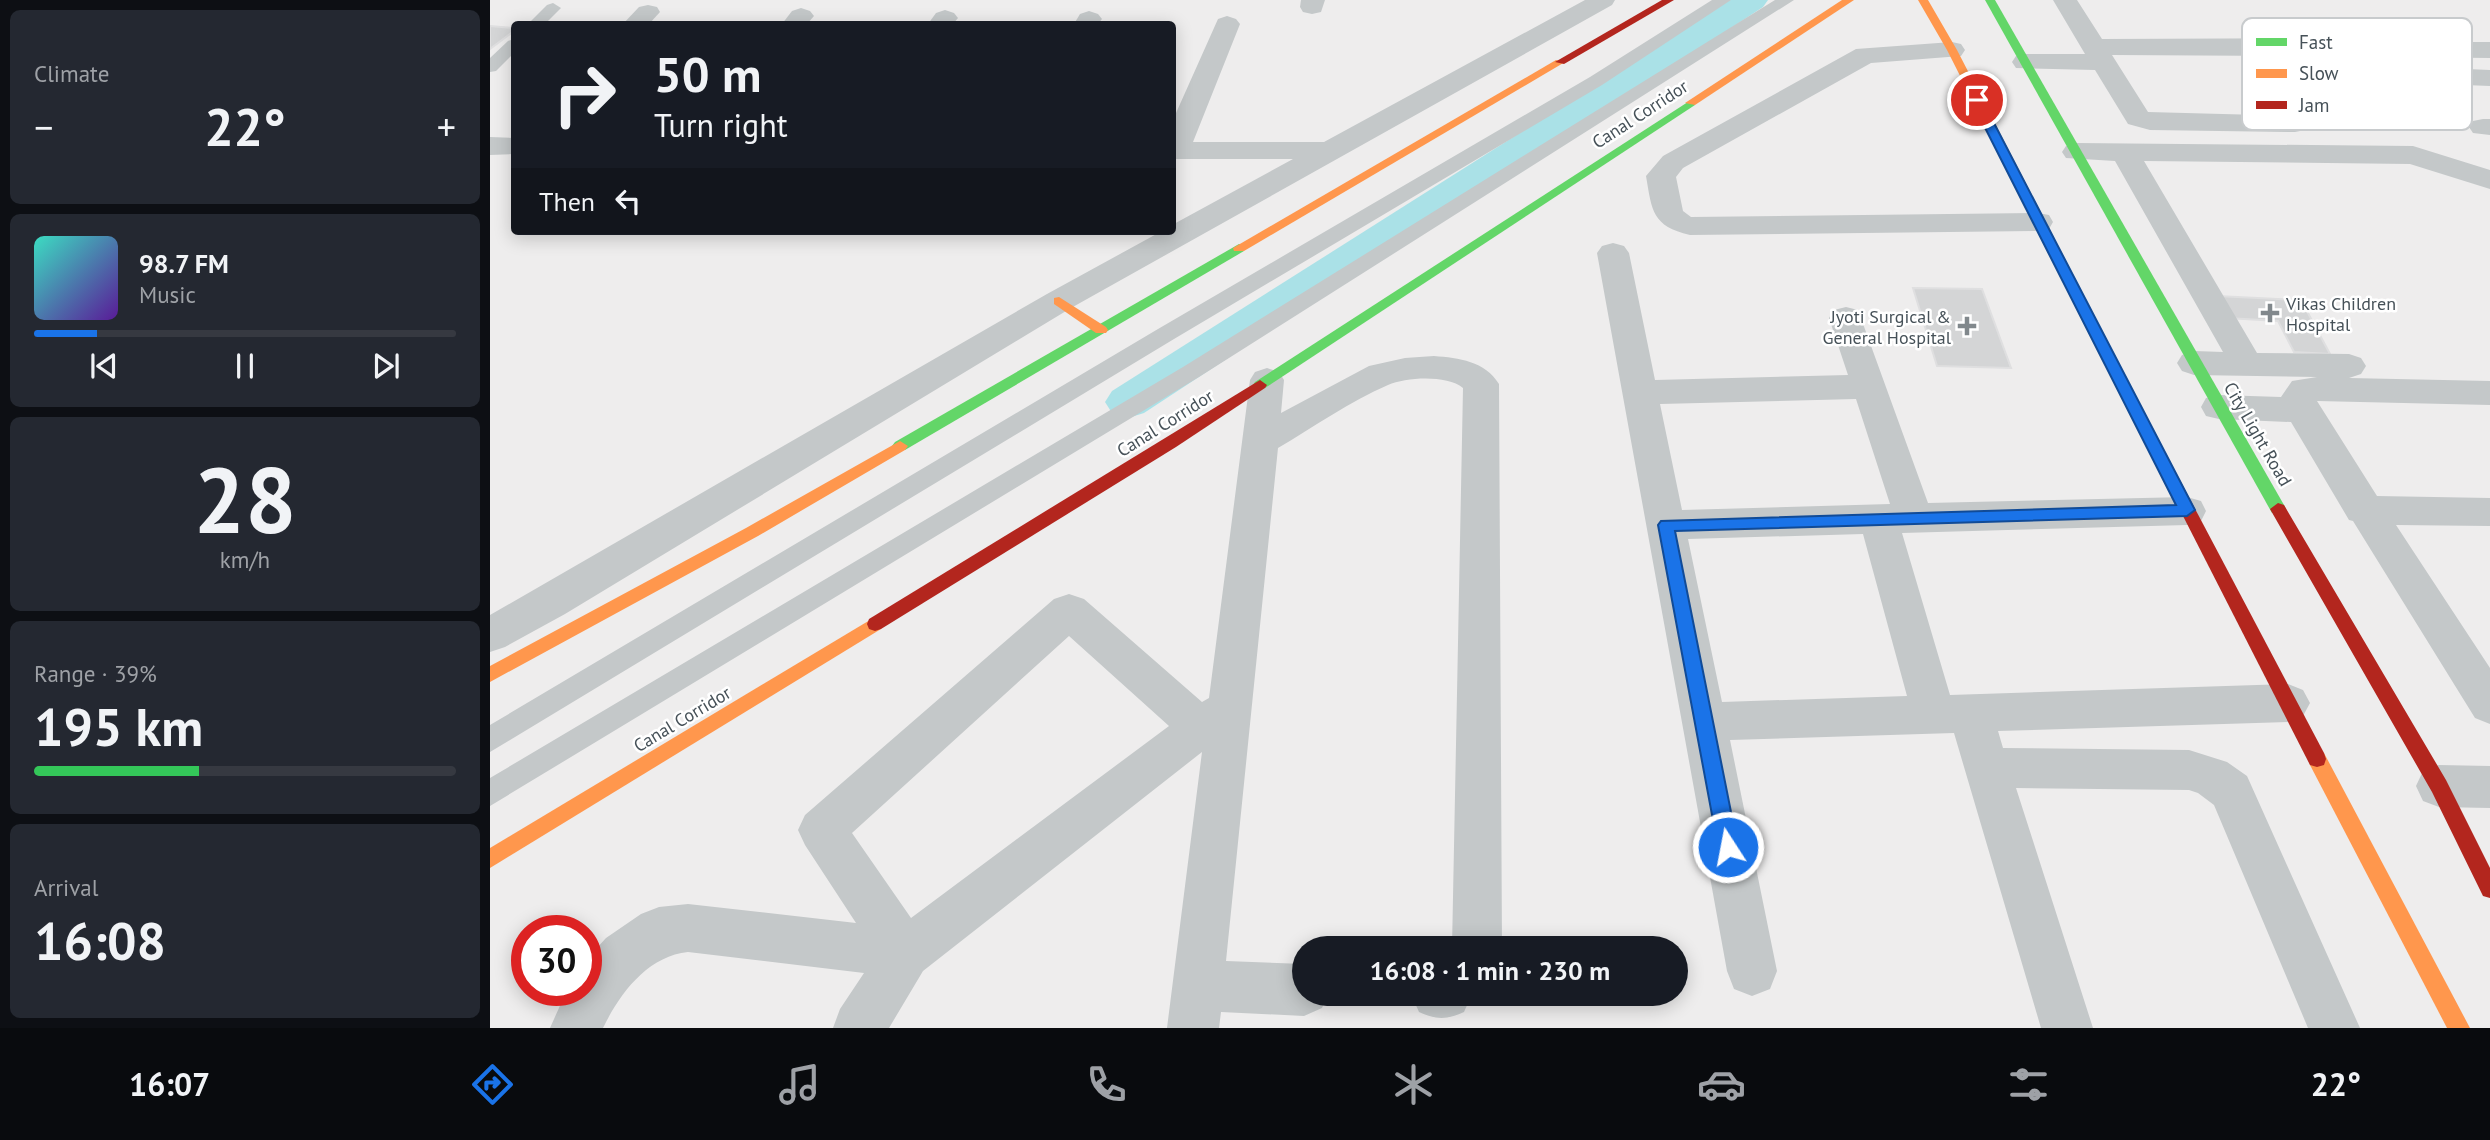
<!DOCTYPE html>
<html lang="en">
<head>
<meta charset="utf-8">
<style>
	body { margin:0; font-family:"PT Sans",sans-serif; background:#242831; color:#f1f3f6; height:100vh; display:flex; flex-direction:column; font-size:26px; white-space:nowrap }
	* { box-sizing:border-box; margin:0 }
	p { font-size:23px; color:#9ea1a6 }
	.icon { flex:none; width:38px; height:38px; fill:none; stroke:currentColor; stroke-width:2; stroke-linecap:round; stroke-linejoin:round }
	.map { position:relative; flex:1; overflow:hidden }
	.side { display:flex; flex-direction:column; gap:10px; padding:10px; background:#0d0f14; width:490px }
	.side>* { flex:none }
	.top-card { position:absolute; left:21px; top:21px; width:665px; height:214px; border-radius:7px; box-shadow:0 4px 18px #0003; background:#171b24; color:#f1f3f6; overflow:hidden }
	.speed { position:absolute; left:21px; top:915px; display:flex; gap:14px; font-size:35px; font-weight:700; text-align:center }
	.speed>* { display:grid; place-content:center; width:91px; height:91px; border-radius:50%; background:#171b24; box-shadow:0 4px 18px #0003; line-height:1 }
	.speed .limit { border:10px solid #d22; background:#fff; color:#111 }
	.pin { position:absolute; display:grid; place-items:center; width:60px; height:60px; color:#fff; margin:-30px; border:4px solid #fff; border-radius:50%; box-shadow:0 2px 7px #0007 }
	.me { position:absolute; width:77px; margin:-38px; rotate:349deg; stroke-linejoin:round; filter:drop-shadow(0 0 5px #0008) }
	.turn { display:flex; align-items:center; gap:24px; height:147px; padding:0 28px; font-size:32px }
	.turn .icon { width:91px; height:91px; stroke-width:2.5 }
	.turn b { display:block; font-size:49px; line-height:60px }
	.then { display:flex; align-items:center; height:66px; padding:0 28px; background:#0003; gap:14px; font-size:26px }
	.big { font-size:52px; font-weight:700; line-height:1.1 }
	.side .card { flex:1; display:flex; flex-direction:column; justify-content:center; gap:10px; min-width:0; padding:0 24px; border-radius:10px; background:#242831 }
	.side .dial { align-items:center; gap:0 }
	.dial b { font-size:91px; line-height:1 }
	.song { display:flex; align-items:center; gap:21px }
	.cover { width:84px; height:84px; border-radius:10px; background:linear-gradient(135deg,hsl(170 70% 55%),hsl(270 70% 35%)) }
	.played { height:7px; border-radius:4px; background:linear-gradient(90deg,#1a73e8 15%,#363941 15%) }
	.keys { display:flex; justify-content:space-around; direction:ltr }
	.heat { display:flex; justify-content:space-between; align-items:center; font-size:38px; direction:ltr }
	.charge { height:10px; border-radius:5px; background:linear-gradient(90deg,#34c759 39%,#363941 0) }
	.trip { position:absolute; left:802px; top:936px; width:396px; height:70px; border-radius:35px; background:#171b24; box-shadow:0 4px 18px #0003; font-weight:700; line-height:70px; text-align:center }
	.menu { display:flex; height:112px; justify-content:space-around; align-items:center; background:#090b0e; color:#9ea1a6 }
	.menu .icon { width:49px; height:49px }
	.menu .selected { color:#1a73e8 }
	.menu b { font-size:32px; color:#f1f3f6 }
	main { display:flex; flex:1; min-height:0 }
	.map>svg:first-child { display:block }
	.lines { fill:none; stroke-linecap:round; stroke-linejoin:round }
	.canal { fill:#aae1e7; fill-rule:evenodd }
	.building { fill:#d4d5d6; stroke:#dfdfe0; stroke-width:2 }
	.lane { fill:#c4c8c9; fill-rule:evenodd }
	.street { fill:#c4c8c9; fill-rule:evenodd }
	.fast { fill:#63d668; fill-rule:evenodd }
	.slow { fill:#ff974d; fill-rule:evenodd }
	.jam { fill:#b3261e; fill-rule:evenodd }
	.route { fill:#1a73e8; stroke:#114b97; stroke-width:2 }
	.poi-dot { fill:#81888c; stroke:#fff; stroke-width:2.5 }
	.labels { text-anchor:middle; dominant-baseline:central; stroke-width:5; stroke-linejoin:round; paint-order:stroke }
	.street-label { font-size:18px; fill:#465158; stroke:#fff }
	.poi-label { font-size:18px; fill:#465158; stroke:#fff; text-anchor:start }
	.key { fill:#fff; stroke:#c8cbcd; stroke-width:2 }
	.key-label { font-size:19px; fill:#465158 }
</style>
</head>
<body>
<main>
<section class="side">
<div class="card"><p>Climate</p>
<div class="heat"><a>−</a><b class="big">22°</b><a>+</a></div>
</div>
<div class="card">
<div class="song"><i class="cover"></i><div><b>98.7 FM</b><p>Music</p></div></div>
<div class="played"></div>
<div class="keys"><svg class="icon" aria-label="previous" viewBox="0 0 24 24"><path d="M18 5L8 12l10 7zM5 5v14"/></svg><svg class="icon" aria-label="pause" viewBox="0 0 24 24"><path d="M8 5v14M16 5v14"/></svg><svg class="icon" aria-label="next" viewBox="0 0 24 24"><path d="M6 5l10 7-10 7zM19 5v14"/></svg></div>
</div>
<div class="card dial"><b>28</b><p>km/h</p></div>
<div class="card"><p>Range · 39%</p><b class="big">195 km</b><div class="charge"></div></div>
<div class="card"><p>Arrival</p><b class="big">16:08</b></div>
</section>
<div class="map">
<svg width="2000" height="1028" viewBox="0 0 2000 1028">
	<rect width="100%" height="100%" fill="#eeeded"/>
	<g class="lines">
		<polygon class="canal" points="1240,0 1278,0 1273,7 654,413 638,418 622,413 615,402 622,391"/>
	</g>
	<g class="building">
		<polygon points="0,26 24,28 24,31 0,49"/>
		<polygon points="1423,288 1492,289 1521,368 1447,366"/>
		<polygon points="1727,296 1811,300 1840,354 1804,352 1788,321 1737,318"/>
	</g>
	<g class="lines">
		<g class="lane">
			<polygon points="1222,0 1241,0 1112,85 684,339 0,752 0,725 668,329 1100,77"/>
			<polygon points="1285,0 1304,0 709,377 0,806 0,778 693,367"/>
			<polygon points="63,3 71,8 55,24 38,24 57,5"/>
			<polygon points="24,39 24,53 6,71 0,72 0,58 18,41"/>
		</g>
		<g class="street">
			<polygon points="811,0 835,0 831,12 822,14 813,12 810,7"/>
			<polygon points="1095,0 1125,0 1122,5 581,308 75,614 15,647 0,652 0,615 557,294 672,231 682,231 682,225 803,159 682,159 682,122 728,19 737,16 746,19 750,24 703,142 834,142"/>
			<polygon points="1563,0 1587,0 1612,39 1839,38 1877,42 2000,42 2000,58 1909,57 1930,67 2000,70 2000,86 1925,83 1865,55 1829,55 1821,74 1846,109 1842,115 1832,117 1822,115 1793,73 1803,56 1622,55 1658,112 1805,116 1815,118 1819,124 1815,130 1805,132 1660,130 1638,124 1605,70 1526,68 1522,62 1526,56 1535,54 1595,54"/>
			<polygon points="158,5 167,7 170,12 159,24 133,24 149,7"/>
			<polygon points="311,8 320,11 324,16 317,24 292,24 302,11"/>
			<polygon points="455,10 464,13 468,18 463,24 438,24 446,13"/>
			<polygon points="599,11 608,14 612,19 608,24 584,24 590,14"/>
			<path d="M1462,42L1471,44L1475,50L1471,56L1381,63L1193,168L1186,177L1193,211L1201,217L1548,213L1559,215L1563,222L1559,229L1548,231L1200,235C1162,226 1162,211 1156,176L1173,156L1366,49Z"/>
			<polygon points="1993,119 2000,119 2000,135 1983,133 1979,127 1983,121"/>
			<polygon points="0,137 24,138 24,154 0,155"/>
			<polygon points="1586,143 1923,146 2000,170 2000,189 1920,164 1654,161 1767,353 1859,354 1871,358 1876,366 1871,374 1859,378 2000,381 2000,405 1827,401 1887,496 2000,498 2000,526 1906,525 2000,668 2000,724 1985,718 1863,521 1859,520 1801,422 1729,419 1716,416 1711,407 1716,398 1729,395 1791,397 1802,381 1827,377 1704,375 1692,371 1687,363 1692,355 1704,351 1733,352 1625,161 1576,158 1572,152 1576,146"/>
			<path d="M1123,243L1134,246L1139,253L1165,380L1358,375L1339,318L1344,310L1356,307L1368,310L1438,503L1697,497L1711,501L1716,511L1711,521L1697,525L1412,533L1460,695L1798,684L1813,690L1820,703L1813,716L1798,722L1508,731L1513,748L1699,750L1737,762L1757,776L1870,1028H1818L1724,805L1708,793L1699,790L1526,788L1603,1028H1551L1464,733L1240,740L1287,971L1280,989L1262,996L1244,989L1237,971L1107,253L1112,246ZM1366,399L1400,504L1192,510L1170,404ZM1373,534L1417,696L1232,702L1198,539Z"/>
			<path d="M944,356C969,358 995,361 1009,384L1012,948H962L973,388C957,375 917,377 898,385C860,401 824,427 788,448L736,961L814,964V994H838L832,1008L814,1016L731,1012L729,1028H677L712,752L433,971L399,1028H343L350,1009L374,973L198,952C158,956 130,993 113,1028H60L77,990H96V960L116,938L151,914L169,907L198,904L366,923L315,845L308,830L315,815L564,599L579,594L594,599L712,702L719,698L760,380L765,372L777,368L789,372L794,380L791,413L879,366L915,358ZM579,636L679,726L421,918L362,833Z"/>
			<polygon points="1949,765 2000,766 2000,808 1949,807 1933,801 1926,786 1933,771"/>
			<path d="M921,994H982L974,1012C955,1020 948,1020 929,1012Z"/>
		</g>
		<g class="fast">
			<polygon points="1495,0 1505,0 1794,505 1796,509 1794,513 1782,513"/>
			<polygon points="1201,100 1205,101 1205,105 775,388 765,388 763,385 765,382"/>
			<polygon points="749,244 754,245 754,251 415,450 405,450 402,446 405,442"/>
		</g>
		<g class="slow">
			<polygon points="1352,0 1364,0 1205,105 1195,103"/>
			<polygon points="1428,0 1438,0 1467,50 1656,416 1654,420 1649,421 1642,416 1457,50"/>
			<polygon points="1066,60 1075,62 754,251 744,251 743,248"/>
			<polygon points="569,297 616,327 618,330 616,333 606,333 564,304 564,298"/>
			<polygon points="410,441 418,446 415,450 268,536 0,682 0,666 256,528"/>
			<polygon points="385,617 391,619 393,624 391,629 0,868 0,848"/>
			<polygon points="1827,751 1834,753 1980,1028 1957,1028 1820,765 1818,759 1820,753"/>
		</g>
		<g class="jam">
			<polygon points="1172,0 1184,0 1074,64 1065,62"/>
			<polygon points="770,380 777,385 775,388 686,447 391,629 385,631 379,629 377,624 379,619"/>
			<polygon points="1649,411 1656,416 1834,753 1836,759 1834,765 1827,767 1820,765 1642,416"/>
			<polygon points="1788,503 1794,505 1956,780 2000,868 2000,898 1993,896 1942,792 1780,509"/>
		</g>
	</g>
	<polygon class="route" points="1487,96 1492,100 1705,510 1697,516 1185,531 1248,847 1245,853 1238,856 1231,853 1228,847 1168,525 1171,521 1686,505 1481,100"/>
	<g class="poi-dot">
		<path d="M1776.5 302.5h7v7h7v7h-7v7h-7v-7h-7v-7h7z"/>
		<path d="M1473.5 315.5h7v7h7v7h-7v7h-7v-7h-7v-7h7z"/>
	</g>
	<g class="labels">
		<g class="street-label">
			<text transform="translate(1150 114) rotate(-33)">Canal Corridor</text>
			<text transform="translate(675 423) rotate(-32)">Canal Corridor</text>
			<text transform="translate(1768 434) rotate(60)">City Light Road</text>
			<text transform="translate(192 719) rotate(-31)">Canal Corridor</text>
		</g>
		<g class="poi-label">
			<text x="1796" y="303">Vikas Children<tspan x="1796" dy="21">Hospital</tspan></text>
			<text x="1461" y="316" text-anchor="end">Jyoti Surgical &amp;<tspan x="1461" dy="21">General Hospital</tspan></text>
		</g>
	</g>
	<rect x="1752" y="18" width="230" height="112" rx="10" class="key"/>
	<rect x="1766" y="38" width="31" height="8" fill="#63d668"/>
	<rect x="1766" y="69" width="31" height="9" fill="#ff974d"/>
	<rect x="1766" y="101" width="31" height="8" fill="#b3261e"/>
	<g class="key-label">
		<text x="1809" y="49">Fast</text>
		<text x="1809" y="80">Slow</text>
		<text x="1809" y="112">Jam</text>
	</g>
</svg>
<div class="speed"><div class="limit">30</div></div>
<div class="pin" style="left:1487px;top:100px;background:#d93025"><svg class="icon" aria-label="arrive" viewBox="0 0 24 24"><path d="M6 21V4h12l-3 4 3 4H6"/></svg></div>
<svg class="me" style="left:1238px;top:847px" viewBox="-20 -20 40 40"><circle r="17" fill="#1a73e8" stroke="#fff" stroke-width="3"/><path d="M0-11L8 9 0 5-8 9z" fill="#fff"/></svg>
<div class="trip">16:08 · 1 min · 230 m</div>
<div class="top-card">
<div class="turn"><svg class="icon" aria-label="right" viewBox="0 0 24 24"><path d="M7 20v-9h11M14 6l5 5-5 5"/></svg><div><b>50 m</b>Turn right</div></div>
<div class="then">Then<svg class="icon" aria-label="left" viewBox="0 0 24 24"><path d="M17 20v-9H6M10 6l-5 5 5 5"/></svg></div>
</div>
</div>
</main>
<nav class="menu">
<b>16:07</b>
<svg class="icon selected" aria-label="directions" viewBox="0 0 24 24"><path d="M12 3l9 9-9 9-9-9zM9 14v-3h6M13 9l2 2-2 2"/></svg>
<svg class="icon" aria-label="music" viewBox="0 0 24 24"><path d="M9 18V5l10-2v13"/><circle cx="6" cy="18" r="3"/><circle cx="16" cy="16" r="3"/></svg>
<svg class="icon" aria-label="phone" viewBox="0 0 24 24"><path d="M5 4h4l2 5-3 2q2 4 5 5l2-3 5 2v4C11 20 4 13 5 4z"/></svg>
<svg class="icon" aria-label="climate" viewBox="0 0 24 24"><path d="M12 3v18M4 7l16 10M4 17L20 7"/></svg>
<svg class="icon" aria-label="car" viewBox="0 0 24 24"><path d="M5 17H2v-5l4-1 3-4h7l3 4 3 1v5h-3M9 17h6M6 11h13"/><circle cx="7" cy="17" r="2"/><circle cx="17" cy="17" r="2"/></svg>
<svg class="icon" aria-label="filters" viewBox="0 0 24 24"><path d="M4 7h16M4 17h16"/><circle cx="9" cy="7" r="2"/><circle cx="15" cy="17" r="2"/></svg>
<b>22°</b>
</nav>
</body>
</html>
